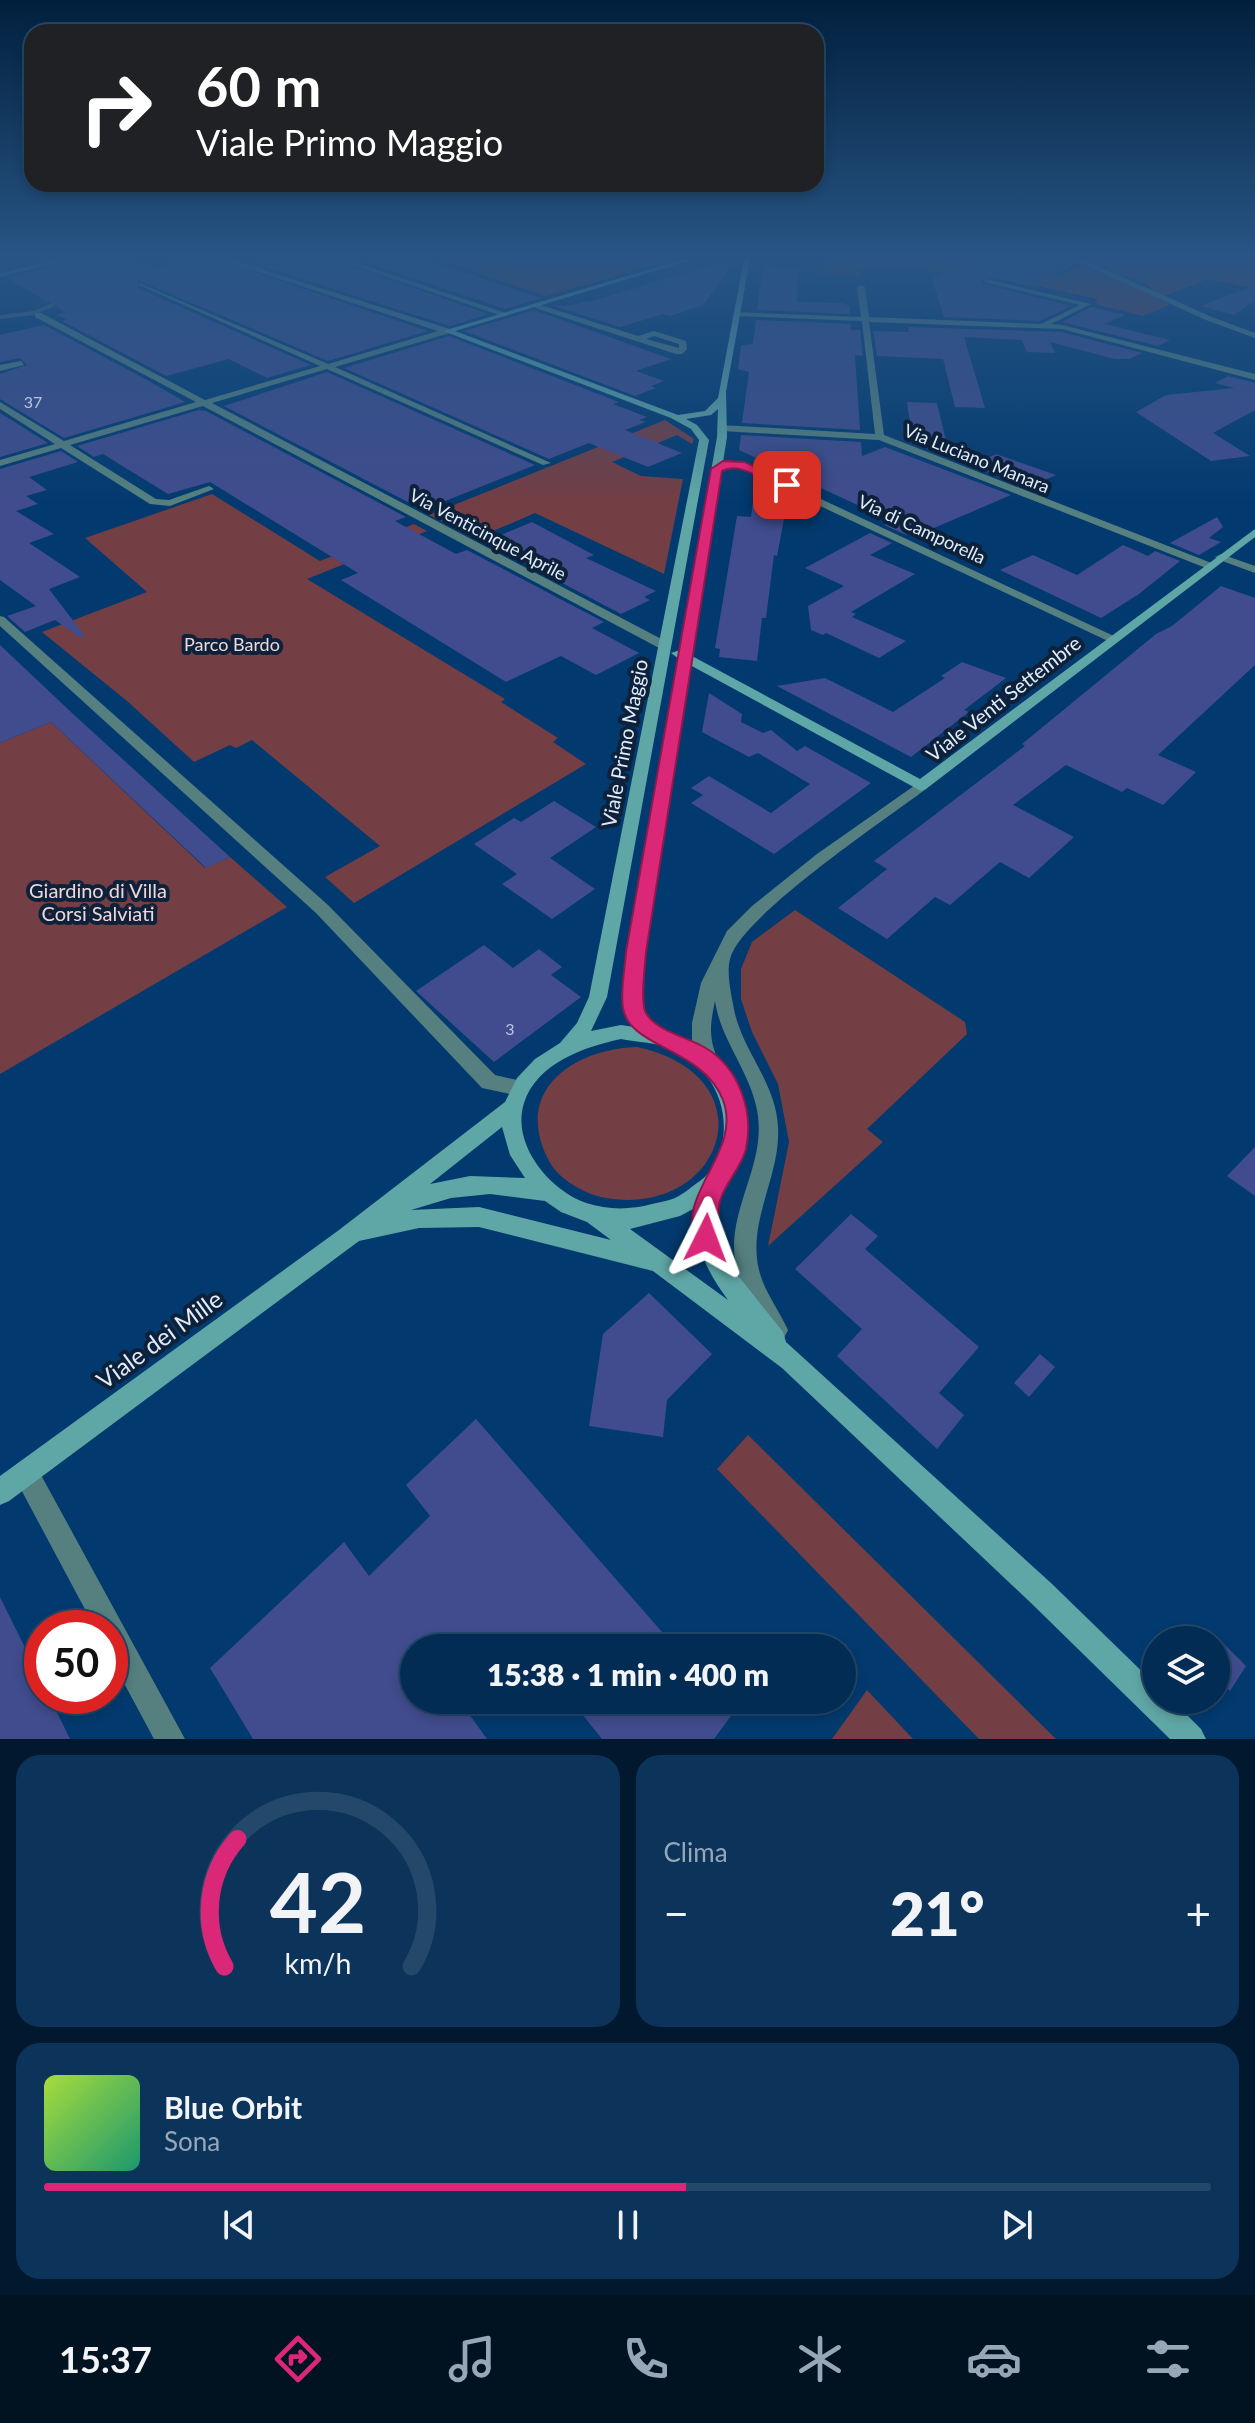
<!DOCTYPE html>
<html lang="it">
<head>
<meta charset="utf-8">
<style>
	body { margin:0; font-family:Lato,sans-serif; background:#0c345a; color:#f1f3f6; height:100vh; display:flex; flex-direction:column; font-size:30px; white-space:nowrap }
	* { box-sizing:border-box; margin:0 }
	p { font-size:26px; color:#96a7b8 }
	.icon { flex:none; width:44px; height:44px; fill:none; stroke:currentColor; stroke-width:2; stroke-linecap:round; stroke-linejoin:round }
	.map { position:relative; height:1739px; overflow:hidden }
	.details { display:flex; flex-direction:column; gap:16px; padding:16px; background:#01182e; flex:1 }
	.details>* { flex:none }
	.guide { position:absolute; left:24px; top:24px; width:800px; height:168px; border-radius:24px; box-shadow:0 4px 12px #0003,0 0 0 2px #23486a; background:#202124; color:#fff; overflow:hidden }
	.tools { position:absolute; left:1142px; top:1626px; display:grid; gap:16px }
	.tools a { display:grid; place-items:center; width:88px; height:88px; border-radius:50%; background:#022c53; box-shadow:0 4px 12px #0003,0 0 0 2px #23486a; font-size:40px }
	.speed { position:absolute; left:24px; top:1610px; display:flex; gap:16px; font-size:40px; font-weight:700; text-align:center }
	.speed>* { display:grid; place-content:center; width:104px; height:104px; border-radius:50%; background:#022c53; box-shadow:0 4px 12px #0003,0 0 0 2px #23486a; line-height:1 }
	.speed .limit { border:12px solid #d22; background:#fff; color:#111 }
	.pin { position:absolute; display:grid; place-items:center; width:68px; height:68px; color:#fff; margin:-34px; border-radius:16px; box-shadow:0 4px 12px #0006 }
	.me { position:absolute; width:88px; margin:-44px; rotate:3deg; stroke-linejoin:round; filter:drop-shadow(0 0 6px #0008) }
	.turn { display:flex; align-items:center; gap:28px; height:168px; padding:0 40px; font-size:36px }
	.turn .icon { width:104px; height:104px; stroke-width:2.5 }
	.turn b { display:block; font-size:56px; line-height:68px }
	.big { font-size:60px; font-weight:800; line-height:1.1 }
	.details .widget { flex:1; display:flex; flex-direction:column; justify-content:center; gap:12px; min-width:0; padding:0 28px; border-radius:24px; background:#0c345a }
	.details .dial { align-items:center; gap:0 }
	.dial svg { height:208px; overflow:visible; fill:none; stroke:#23486a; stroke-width:7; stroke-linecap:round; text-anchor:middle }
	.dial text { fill:#f1f3f6; stroke:none }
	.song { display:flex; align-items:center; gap:24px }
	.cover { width:96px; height:96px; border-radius:12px; background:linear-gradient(135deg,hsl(80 70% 55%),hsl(160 70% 35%)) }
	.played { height:8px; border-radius:4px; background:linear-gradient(90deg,#db2777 55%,#23486a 55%) }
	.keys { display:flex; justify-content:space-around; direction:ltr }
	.heat { display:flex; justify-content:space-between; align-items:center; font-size:44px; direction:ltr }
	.details .tiles { flex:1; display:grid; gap:16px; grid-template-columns:1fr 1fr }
	.widget:last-child { grid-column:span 2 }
	.trip { position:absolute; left:400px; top:1634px; width:456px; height:80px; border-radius:40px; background:#022c53; box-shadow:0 4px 12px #0003,0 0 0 2px #23486a; font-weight:800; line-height:80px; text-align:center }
	.tabs { display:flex; height:128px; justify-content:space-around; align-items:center; background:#011221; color:#96a7b8 }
	.tabs .icon { width:56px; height:56px }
	.tabs .active { color:#db2777 }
	.tabs b { font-size:36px; color:#f1f3f6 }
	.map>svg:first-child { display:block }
	.green { fill:#733e44 }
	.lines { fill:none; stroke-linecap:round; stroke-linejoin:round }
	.stream { stroke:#485f7a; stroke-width:4 }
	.building { fill:#404c8d }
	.street { fill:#55807f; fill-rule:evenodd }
	.secondary { fill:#5fa7a6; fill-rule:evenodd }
	.route { fill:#db2777; stroke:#8e194d; stroke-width:2 }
	.labels { text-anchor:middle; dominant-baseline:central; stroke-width:8; stroke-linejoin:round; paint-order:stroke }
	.number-label { font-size:16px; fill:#b9c4df }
	.far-street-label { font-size:18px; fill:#e1ecfa; stroke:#0d223a }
	.far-park-label { font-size:18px; fill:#f0d6d7; stroke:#0d223a }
	.street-label { font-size:20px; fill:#e1ecfa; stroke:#0d223a }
	.park-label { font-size:20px; fill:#f0d6d7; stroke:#0d223a }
	.near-street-label { font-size:24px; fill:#e1ecfa; stroke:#0d223a }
</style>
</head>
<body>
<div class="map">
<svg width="1255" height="1739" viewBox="0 0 1255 1739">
	<rect width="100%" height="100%" fill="#023a6f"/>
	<g class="green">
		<polygon points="435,259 676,259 546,296"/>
		<polygon points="826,259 981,259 1059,276 1082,264 1129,282 1170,305 1143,316 1099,305 1095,302 1098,299 997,277 975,281 930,271 861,270 860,276 821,274"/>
		<polygon points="1080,259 1255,259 1255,289 1209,279 1162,297 1146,284"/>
		<polygon points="665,420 694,439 692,444 677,435 612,462 641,476 683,479 664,574 535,513 477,538 429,515"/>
		<polygon points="212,494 320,561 414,524 427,531 307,579 505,699 501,702 558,738 553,742 586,764 354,903 325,877 380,846 252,740 236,748 230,745 194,762 127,701 42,632 147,592 85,538"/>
		<polygon points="51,722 205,868 230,857 287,907 0,1074 0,743"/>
		<polygon points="795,910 965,1022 967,1034 867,1129 883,1142 768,1246 789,1142 778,1084 752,1032 741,999 741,969 752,942"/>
		<path d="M637,1047C774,1077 722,1222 601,1197C581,1192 557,1178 548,1159C513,1090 574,1049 637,1047Z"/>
		<polygon points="748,1435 1056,1739 979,1739 717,1469"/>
		<polygon points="867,1690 913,1739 832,1739"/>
	</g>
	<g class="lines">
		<g class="stream">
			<polyline points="237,270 264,267 272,260"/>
			<polyline points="0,317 33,313 60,302"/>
		</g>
	</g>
	<g class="building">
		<polygon points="76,259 131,259 162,269 164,259 216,259 428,331 328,361 138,280 138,288 311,365 267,378 229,359 166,376 62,321 67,320 57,315 66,312 7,278"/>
		<polygon points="239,259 332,259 488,314 450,326"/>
		<polygon points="355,259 424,259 542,298 505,309"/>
		<polygon points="730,259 736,259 703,305 670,316 663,314 620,327 551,305 565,306 596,300"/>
		<polygon points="976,259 1069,259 1076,264 1028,286 987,276 981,283 1071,306 1040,321 944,317 932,278"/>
		<polygon points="763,266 799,268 797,302 842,303 850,306 850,314 757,310"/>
		<polygon points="1255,285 1255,300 1234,315 1201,306"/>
		<polygon points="1091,307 1125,315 1105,324 1170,340 1158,346 1062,322"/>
		<polygon points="534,310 671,359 636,371 664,381 651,386 656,388 635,396 464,331"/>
		<polygon points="756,320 851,324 851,330 860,330 863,356 855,355 860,430 742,423 749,372 738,369 741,345 753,344"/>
		<polygon points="44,325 149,381 185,402 64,438 0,399 0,374 27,365 20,358 0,362 0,335"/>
		<polygon points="908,327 1062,332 1142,353 1129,359 1115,359 1050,342 1055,353 1027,352 1022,340 964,337 985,408 955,407 943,359 877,356 873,331 909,332"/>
		<polygon points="449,336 619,402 613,404 647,417 639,420 646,422 625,430 682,453 648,467 589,443 549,459 344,368"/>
		<polygon points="327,372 535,465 423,510 224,406"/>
		<polygon points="1228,376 1255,383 1255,410 1213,433 1250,456 1211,461 1136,412 1166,395 1234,388 1215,383"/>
		<polygon points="907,402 937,403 950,458 913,443"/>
		<polygon points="199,410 206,411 406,517 395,521 456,554 467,550 604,622 592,628 639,653 596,675 561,656 506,682 341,580 358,573 210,482 168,494 103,454 94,457 77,446"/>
		<polygon points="0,413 48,443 0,457"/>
		<polygon points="741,435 861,442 862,456 885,447 1011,495 920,534 914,531 906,535 884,525 892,521 739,450"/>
		<polygon points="61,451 78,462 29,477 47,490 26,496 38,504 16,511 54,534 29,543 80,577 49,589 84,635 81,638 55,620 25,632 7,616 36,606 0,580 0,469"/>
		<polygon points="996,454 1056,475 1027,488 971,466"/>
		<polygon points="753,502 787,504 777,556 774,555 766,618 762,618 757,661 719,657 720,649 715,648 737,516 751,517"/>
		<polygon points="1217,517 1223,527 1209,538 1221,542 1199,555 1170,543"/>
		<polygon points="532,522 594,555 586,558 656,591 644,597 650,600 621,614 484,542"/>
		<polygon points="870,533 892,543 870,555 915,574 851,612 856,614 852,617 906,641 879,658 826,633 823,635 811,630 808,606 844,586 805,568"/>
		<polygon points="1123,545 1148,556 1155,551 1180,561 1139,594 1101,618 1000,570 1033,555 1077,575"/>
		<polygon points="1221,586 1255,598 1255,665 1158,755 1196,772 1163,805 1127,788 1122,792 1066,765 1013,805 1074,837 1029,878 1000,862 950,905 935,897 887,939 838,908 887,869 874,861 1025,746 1022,744 1156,634 1172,626"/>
		<polygon points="0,645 72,713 230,857 206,868 51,722 0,743"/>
		<polygon points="962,662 1006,678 964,710 969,712 911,757 777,686 825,678 893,712 945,678 941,676"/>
		<polygon points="709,693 742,714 741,722 763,733 771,730 797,751 805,746 871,783 774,854 691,803 703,795 691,788 709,776 771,813 810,784 758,753 749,757 702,732"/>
		<polygon points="554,801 596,827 550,858 595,889 552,919 502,884 517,874 474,844 514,818 521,822"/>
		<polygon points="484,945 513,968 539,949 562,967 551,975 581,997 494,1062 416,991"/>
		<polygon points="1255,1147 1255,1196 1227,1176"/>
		<polygon points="851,1214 878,1236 865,1249 979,1347 939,1393 964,1415 937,1449 837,1356 862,1329 795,1269"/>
		<polygon points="649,1293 712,1354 667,1400 663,1437 589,1426 603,1334"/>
		<polygon points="1040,1354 1055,1367 1029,1397 1014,1383"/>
		<polygon points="476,1419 676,1648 530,1648 519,1634 507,1648 414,1648 414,1700 459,1700 487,1739 253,1739 210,1668 344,1542 369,1576 430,1516 406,1485"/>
		<polygon points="0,1597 42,1682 42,1696 49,1696 70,1739 0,1739"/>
		<polygon points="1216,1636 1246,1666 1230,1691 1216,1677"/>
		<polygon points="571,1700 722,1700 733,1713 714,1739 602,1739"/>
	</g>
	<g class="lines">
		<g class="street">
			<polygon points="61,259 73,259 0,277 0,273"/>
			<polygon points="219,259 229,259 450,329 450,333 335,367 551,463 543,465 327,369 212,403 669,643 669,649 661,649 203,406 70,445 156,499 169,500 209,486 214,489 170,506 150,504 61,448 0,466 0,460 55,444 0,409 0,402 64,441 196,402 35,317 35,313 41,313 205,400 320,366 139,285 139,283 328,364 438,331"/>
			<polygon points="335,259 345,259 509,314 502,316"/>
			<polygon points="1072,259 1081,259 1100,267 1212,317 1255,333 1255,338 1206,320"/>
			<polygon points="986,279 1091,304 1051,324 1062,325 1255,374 1255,380 1062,329 869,322 884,435 1214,564 1214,568 1206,568 879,440 722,431 717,428 722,425 875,434 862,321 736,316 733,312 861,317 857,287 861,285 865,287 869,317 1041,324 1080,305 984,282"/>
			<path d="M534,303L638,336L654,331L686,341L687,349L682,354H676L541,310L534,307ZM654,336L679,344V348L646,339Z"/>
			<polygon points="21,361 24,365 0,371 0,365"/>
			<polygon points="727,460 744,463 1118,638 1116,641 1108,641 739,468 729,466 716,472 711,469"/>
			<polygon points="1221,554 1255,566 1255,573 1217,559 1215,557"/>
			<polygon points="0,616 4,617 328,905 495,1075 526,1082 529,1088 526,1094 519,1096 482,1088 316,913 0,626"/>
			<path d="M921,781L926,783L928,786L926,789C886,819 740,917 730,959C726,975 732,998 735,1014C745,1054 776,1084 778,1127C781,1176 747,1220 759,1270C764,1291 779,1310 788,1330L784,1338L776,1341L768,1338C754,1309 734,1280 734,1247C734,1202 764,1162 758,1116C753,1075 721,1042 715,1001C709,1029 709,1040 720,1065L718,1070L711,1073L704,1070L692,1043V1023L701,983L727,931L752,906L817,854Z"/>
			<polygon points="26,1460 35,1464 185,1739 154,1739 110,1657 110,1628 95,1628 17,1482 13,1473 17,1464"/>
		</g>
		<path class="secondary" d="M684,259H695L455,331L678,415L705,411L718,398L744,259H750L726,392L727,437L692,656L920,779L1255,529V537L926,789L921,791L690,665L645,952L642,1008L655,1024L711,1054L736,1088L746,1120L742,1153L723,1186L716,1209V1230L728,1263L783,1332L786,1342L1051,1583L1156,1685V1700H1172L1201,1729L1206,1739H1170L1031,1603L782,1368L653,1271L479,1227L419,1228L359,1241L9,1501L0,1505V1476L339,1230L505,1102L517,1078L535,1059L560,1043L577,1023L589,997L699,440L691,429L671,418L443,331ZM718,409L717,437L680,650L671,653L679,659L627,952L624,1008L634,1027L621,1025L591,1031L607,997L709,440L697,425L686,419L711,415ZM621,1039C635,1042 650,1042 663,1046C704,1058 729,1098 723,1139C721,1154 713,1172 700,1181C692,1186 684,1194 675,1198C668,1201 659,1202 652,1204C630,1210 608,1210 586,1203C549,1190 511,1144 524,1103C537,1063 584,1047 621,1039ZM502,1127L510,1155L525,1178L470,1176L430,1184ZM490,1194L545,1201L561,1212L587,1222L611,1240L479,1207L411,1210L451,1198ZM695,1208C693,1243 707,1272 728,1300L630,1229L680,1216Z"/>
	</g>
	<linearGradient id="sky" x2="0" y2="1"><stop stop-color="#01203d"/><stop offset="0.51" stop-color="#285585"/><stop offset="1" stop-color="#285585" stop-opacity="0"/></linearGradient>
	<rect width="1255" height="503" fill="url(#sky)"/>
	<path class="route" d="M723,461L745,462L793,485C775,497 747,458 722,471L646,952C645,966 640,1003 646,1013C656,1031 687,1037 704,1047C739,1067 754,1111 746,1149C742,1166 727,1181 721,1198C715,1214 722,1231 715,1246L706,1249L697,1246C673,1193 743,1154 723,1100C703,1048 629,1048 623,1008C620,991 625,969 626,952L711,469Z"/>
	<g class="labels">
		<g class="number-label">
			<text x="33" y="401">37</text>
			<text x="510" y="1028">3</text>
		</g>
		<g class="far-street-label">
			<text transform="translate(977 458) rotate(22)">Via Luciano Manara</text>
			<text transform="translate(922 529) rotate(25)">Via di Camporella</text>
			<text transform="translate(488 534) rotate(28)">Via Venticinque Aprile</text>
		</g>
		<g class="far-park-label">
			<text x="232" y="644">Parco Bardo</text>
		</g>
		<g class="street-label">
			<text transform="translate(1003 698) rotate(-38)">Viale Venti Settembre</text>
			<text transform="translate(624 743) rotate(-79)">Viale Primo Maggio</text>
		</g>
		<g class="park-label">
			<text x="98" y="890">Giardino di Villa<tspan x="98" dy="23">Corsi Salviati</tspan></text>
		</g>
		<g class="near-street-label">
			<text transform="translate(159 1339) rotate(-36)">Viale dei Mille</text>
		</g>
	</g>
</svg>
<div class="tools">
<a><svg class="icon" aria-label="layers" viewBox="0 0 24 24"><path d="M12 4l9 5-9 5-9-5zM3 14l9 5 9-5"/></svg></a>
</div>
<div class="speed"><div class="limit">50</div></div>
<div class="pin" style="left:787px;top:485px;background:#d93025"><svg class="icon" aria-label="arrive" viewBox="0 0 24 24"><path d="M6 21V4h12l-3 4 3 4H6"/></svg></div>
<svg class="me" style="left:706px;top:1238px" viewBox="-20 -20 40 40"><path d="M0-17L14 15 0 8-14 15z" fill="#db2777" stroke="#fff" stroke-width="4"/></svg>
<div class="trip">15:38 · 1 min · 400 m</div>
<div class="guide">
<div class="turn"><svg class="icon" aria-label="right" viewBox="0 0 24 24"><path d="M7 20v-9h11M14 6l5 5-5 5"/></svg><div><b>60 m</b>Viale Primo Maggio</div></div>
</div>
</div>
<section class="details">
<div class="tiles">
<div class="widget dial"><svg viewBox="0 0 100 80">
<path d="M14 69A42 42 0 1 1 86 69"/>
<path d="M14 69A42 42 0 0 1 19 20" stroke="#db2777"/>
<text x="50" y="56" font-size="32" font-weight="700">42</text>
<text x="50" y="72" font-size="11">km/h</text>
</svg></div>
<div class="widget"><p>Clima</p>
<div class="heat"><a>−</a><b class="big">21°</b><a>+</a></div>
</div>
<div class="widget">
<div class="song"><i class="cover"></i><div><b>Blue Orbit</b><p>Sona</p></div></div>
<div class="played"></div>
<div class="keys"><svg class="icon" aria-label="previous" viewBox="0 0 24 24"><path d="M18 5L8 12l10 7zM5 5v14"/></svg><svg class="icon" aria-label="pause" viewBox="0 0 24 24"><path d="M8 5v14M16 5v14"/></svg><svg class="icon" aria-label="next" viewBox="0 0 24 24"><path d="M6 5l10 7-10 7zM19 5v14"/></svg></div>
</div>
</div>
</section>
<nav class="tabs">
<b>15:37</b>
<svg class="icon active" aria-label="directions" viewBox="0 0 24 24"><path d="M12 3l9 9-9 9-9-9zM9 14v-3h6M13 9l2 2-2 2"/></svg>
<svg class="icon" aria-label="music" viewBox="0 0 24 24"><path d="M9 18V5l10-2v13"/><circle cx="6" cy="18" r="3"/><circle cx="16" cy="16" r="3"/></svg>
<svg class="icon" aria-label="phone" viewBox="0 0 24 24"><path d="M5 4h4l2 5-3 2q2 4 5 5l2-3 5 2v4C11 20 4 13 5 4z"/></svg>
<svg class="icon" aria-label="climate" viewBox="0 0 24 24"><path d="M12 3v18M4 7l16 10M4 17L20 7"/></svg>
<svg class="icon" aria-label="car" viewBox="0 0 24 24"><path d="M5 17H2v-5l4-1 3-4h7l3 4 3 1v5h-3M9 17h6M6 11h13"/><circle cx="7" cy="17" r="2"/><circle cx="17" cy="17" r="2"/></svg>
<svg class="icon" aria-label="filters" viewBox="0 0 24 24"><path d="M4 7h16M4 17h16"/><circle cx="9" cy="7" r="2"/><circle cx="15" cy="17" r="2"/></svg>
</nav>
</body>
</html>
